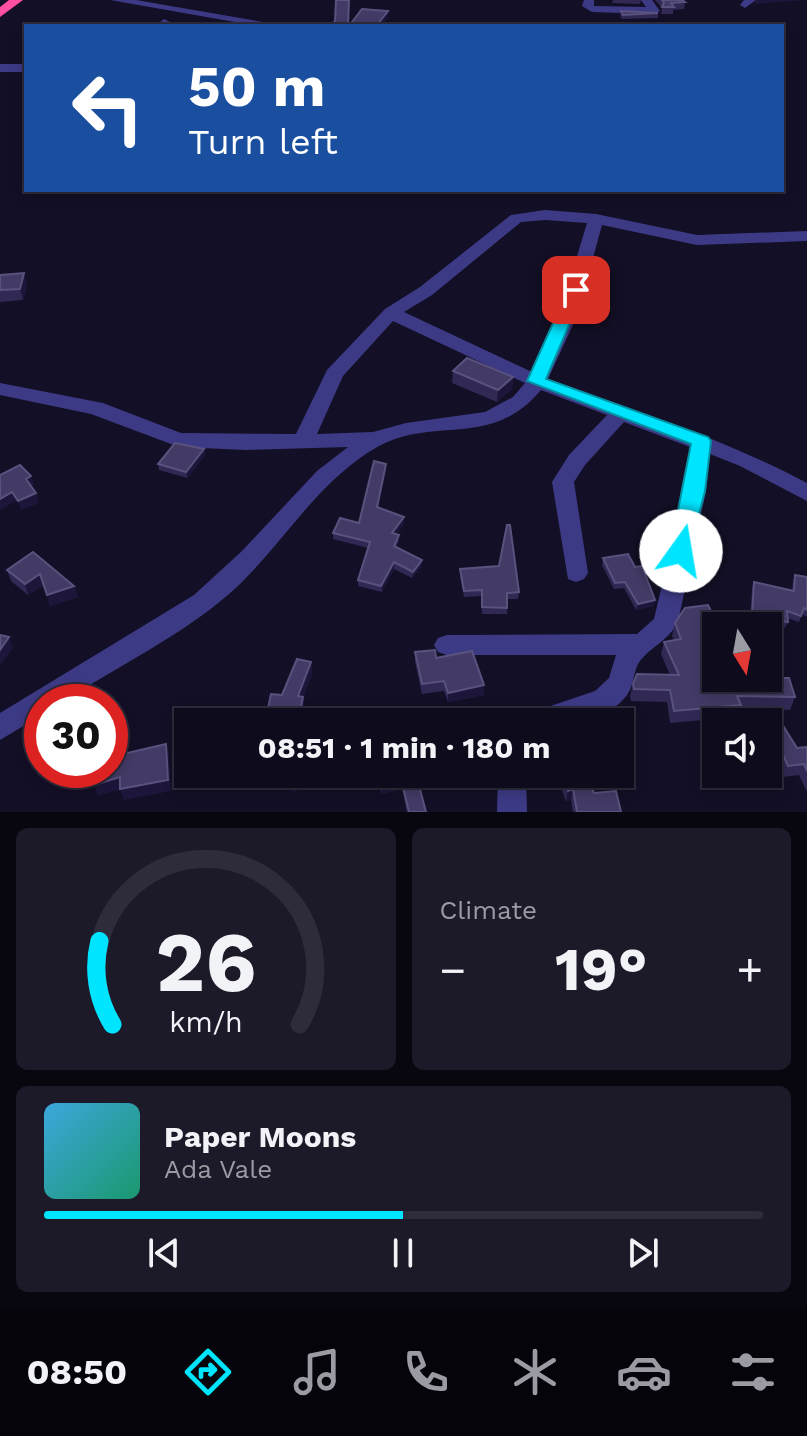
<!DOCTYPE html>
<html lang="en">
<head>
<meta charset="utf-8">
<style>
	body { margin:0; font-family:"Work Sans",sans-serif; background:#1c1929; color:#f1f3f6; height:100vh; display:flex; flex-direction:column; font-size:30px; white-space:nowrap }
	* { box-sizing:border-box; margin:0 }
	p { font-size:26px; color:#9b9ba3 }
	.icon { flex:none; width:44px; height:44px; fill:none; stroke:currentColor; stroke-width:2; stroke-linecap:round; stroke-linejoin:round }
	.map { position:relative; height:812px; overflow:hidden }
	.drawer { display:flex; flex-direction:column; gap:16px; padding:16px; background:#08060f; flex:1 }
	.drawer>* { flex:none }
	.top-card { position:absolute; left:24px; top:24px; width:760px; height:168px; border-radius:0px; box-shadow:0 4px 12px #0003,0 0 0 2px #2e2b3b; background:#1a4fa0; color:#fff; overflow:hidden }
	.needle { width:52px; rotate:169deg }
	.tools { position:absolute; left:702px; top:612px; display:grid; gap:16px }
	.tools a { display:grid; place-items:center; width:80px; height:80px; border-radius:0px; background:#0e0b1c; box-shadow:0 4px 12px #0003,0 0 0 2px #2e2b3b; font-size:40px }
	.speed { position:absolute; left:24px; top:684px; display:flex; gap:16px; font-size:40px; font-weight:700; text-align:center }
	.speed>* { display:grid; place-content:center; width:104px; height:104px; border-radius:50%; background:#0e0b1c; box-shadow:0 4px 12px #0003,0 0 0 2px #2e2b3b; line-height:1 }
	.speed .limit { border:12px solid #d22; background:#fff; color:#111 }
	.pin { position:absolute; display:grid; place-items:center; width:68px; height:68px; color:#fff; margin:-34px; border-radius:16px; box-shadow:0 4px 12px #0006 }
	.me { position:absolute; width:88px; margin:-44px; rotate:13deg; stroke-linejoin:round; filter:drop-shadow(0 0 6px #0008) }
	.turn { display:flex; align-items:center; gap:28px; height:168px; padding:0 32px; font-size:36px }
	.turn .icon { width:104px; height:104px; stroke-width:2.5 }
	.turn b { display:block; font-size:56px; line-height:68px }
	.big { font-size:60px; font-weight:700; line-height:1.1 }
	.drawer .card { flex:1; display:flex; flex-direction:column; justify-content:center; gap:12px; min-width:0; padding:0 28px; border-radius:12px; background:#1c1929 }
	.drawer .dial { align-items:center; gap:0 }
	.dial svg { height:208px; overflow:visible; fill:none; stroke:#2e2b3b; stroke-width:7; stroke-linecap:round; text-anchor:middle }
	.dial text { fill:#f1f3f6; stroke:none }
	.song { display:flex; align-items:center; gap:24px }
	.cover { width:96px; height:96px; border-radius:12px; background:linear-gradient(135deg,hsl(200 70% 55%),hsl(160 70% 35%)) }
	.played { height:8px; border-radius:4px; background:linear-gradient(90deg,#00e5ff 50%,#2e2b3b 50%) }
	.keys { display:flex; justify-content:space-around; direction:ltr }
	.heat { display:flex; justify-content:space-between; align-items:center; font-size:44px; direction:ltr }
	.drawer .tiles { flex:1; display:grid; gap:16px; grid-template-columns:1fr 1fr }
	.card:last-child { grid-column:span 2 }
	.trip { position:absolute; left:174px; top:708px; width:460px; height:80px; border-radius:0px; background:#0e0b1c; box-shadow:0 4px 12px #0003,0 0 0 2px #2e2b3b; font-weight:700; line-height:80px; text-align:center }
	.menu { display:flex; height:128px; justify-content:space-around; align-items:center; background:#06040b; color:#9b9ba3 }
	.menu .icon { width:56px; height:56px }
	.menu .active { color:#00e5ff }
	.menu b { font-size:36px; color:#f1f3f6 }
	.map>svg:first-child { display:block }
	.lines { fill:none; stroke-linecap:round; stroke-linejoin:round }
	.minor { fill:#3d3a85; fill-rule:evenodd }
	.highway { fill:#ff4fa3; fill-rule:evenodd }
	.wall { fill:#312854 }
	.shaded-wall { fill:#1d163a }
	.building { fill:#433a66; stroke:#5a527e; stroke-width:2 }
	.route { fill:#00e5ff; stroke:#0095a6; stroke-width:2 }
</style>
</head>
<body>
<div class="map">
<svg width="807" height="812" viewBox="0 0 807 812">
	<rect width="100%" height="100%" fill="#130f26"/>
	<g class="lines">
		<g class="minor">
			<polygon points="110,0 136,0 286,26 258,26"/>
			<polygon points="584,0 594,0 594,6 646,7 641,0 652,0 660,11 654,14 592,12 582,6"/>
			<polygon points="744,0 756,0 745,8 740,5"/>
			<polygon points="164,19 170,22 167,26 155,26"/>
			<rect x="0" y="64" width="26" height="8"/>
			<path d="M545,210L596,214L697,235L807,231V241L697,245L602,225L577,316L548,379C636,411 724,439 807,483V501L740,466L710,454L706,491L678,622C669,640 652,646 640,661C633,670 635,684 627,695C603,727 558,722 523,722L527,714L595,691L609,678L616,655H447L438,652L434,645L438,638L447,635L637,634L654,619L684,491L690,447L624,422L585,465L574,482L588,573L584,579L576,582L568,579L552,482L569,455L607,415L541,390C492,449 435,416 379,446C321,478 286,539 240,584C191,631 120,665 62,702H42V715L0,740V713L194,595L242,551L317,471L348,447L246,450L179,447L91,414L0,395V383L103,403L181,433L296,434L327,370L385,309L420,287L511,215ZM545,220L587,223L559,316L532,372L404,312L432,295L521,222ZM393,321L525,383L513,397L485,412L406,423L373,432L317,434L343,376Z"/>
			<polygon points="498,774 526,774 527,812 497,812"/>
		</g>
		<polygon class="highway" points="9,0 23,0 0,17 0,7"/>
	</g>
	<g class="wall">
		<polygon points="613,0 641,0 640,4 612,3"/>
		<polygon points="655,0 682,0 685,2 684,9 673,10 673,14 661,14 662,8"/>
		<polygon points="621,11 658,13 658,18 622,19 620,16"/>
		<polygon points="24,273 27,285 23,300 0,302 0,275"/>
		<polygon points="453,371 513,377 512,389 497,402 452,383"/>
		<polygon points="204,449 205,455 187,478 159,470 158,464"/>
		<polygon points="386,470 378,508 404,524 396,534 399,541 396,547 422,560 422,566 412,578 394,569 382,592 358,586 358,580 368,548 333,539 333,533 359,523"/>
		<polygon points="603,558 654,606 636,610 624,588 614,589 602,565"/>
		<polygon points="460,569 519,592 518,599 507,599 507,614 482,614 481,596 464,597 460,576"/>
		<polygon points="7,570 74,586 78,597 50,606 44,585 28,595 11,581"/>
		<polygon points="795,575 807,577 807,617 802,614 799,622 787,618 788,622 785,628 750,622 752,588 754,582 792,590 793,581"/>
		<polygon points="675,623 716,678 795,697 790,710 772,709 797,748 807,747 807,790 806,790 799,775 783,777 768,742 768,722 760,722 764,712 771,709 740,708 737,717 670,723 667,702 631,701 630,696 633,684 670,675 661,654 664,642 674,640 672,636"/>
		<polygon points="415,652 436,658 484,695 448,702 444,691 422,694 415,662"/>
		<polygon points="311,662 312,673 303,698 304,707 301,722 280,722 280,720 270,719 268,708 282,695"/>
		<polygon points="376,774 429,774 417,777 426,812 407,812 402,789 382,794"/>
		<polygon points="563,777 594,793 621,812 573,812 571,800 566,801 561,788"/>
	</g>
	<g class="shaded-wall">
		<polygon points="756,0 806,0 755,4"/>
		<polygon points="388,11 388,18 382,26 376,26"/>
		<polygon points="24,273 27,285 23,300 20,289"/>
		<polygon points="513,377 512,389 497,402 498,390"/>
		<polygon points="204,449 205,455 187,478 186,472"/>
		<polygon points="386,464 386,470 377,513 377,507"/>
		<polygon points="31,476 34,485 29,488 26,479"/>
		<polygon points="12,492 16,501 0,510 0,499"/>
		<polygon points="36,493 39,503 21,510 18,501"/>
		<polygon points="404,517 404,524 392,540 392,533"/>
		<polygon points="422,560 422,566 412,578 413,572"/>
		<polygon points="394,562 394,569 382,592 381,586"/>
		<polygon points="40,574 44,585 28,595 25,584"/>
		<polygon points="74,586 78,597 50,606 47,595"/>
		<polygon points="655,600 654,606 636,610 638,604"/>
		<polygon points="9,637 13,648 0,666 0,650"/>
		<polygon points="311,662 312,673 303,698 304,707 301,722 298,722 298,696"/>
		<polygon points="484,685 484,695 448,702 448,693"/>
		<polygon points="166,744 169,755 171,791 124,800 120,789"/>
		<polygon points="322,775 323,786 291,792 290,782"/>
		<polygon points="120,777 124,788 98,796 94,785"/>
		<polygon points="402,783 402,789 382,794 382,788"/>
		<polygon points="573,789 571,800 566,801 568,791"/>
	</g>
	<g class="building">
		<polygon points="336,0 349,0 348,26 330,26 335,21"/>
		<polygon points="662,0 682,0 685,2 671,3 674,7 662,7 664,2"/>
		<polygon points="362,9 388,11 376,26 349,26"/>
		<polygon points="621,11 658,13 623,15"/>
		<polygon points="24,273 20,289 0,290 0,275"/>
		<polygon points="467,358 513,377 498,390 453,371"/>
		<polygon points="175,443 204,449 186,472 158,464"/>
		<polygon points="374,461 386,464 377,507 404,517 392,533 399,535 394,546 422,560 413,572 394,562 381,586 358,580 370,542 333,533 340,518 359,523"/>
		<polygon points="20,465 31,476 26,479 36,493 18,501 12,492 0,499 0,475"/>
		<polygon points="507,525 510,525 519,592 507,593 507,608 482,607 482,590 464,591 460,569 499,566"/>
		<polygon points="33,552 74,586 47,595 40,574 25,584 7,570"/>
		<polygon points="628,554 635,567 642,566 655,600 638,604 625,582 615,583 603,558"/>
		<polygon points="795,575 807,577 807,610 804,608 801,616 787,611 788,622 752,616 754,582 794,591"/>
		<polygon points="708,605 718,626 716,626 716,678 789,678 795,697 737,696 741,705 674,711 670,690 634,689 633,684 637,674 679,675 664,642 681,639 675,623 685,608"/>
		<polygon points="0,635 9,637 0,650"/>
		<polygon points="435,650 436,658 472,651 484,685 448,693 444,681 422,684 415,652"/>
		<polygon points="297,659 311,662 298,696 303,697 298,722 281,722 279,709 268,708 271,694 282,695"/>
		<polygon points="772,708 797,748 807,747 807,771 804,764 788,766 764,712"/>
		<polygon points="166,744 168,780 120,789 120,777 94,785 91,770 110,770 110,757"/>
		<polygon points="289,774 322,774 322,775 290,782"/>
		<polygon points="378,774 416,774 426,812 409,812 402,783 382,788"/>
		<polygon points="576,774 586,774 594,793 616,791 621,812 577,812 573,789 568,791 563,777"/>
	</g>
	<polygon class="route" points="576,285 584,290 546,379 708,437 711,441 705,491 688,557 681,559 670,551 691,444 527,381 568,290"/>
</svg>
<div class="tools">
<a><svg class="needle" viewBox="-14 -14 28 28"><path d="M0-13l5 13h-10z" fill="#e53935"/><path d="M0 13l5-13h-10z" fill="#9b9ba3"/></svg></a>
<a><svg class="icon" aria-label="sound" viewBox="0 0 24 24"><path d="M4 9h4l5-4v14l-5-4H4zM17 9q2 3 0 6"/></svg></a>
</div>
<div class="speed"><div class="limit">30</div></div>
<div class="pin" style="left:576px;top:290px;background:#d93025"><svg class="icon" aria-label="arrive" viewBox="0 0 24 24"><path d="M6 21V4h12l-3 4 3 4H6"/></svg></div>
<svg class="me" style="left:681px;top:551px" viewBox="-20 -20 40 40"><circle r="19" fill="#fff"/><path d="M0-13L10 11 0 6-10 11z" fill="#00e5ff"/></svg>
<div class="trip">08:51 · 1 min · 180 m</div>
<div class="top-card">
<div class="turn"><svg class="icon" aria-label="left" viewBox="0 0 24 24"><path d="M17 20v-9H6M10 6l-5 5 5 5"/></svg><div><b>50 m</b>Turn left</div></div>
</div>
</div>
<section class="drawer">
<div class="tiles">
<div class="card dial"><svg viewBox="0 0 100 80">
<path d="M14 69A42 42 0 1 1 86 69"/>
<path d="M14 69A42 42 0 0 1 9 37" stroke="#00e5ff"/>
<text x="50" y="56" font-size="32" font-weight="700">26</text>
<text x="50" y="72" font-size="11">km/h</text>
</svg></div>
<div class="card"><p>Climate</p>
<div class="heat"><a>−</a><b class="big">19°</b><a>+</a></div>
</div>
<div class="card">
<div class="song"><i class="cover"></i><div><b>Paper Moons</b><p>Ada Vale</p></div></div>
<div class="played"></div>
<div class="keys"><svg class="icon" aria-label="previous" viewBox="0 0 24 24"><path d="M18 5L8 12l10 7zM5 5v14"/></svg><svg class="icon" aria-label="pause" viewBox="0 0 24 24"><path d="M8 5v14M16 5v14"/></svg><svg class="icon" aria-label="next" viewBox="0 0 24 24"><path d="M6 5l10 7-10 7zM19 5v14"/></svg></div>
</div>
</div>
</section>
<nav class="menu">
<b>08:50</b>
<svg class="icon active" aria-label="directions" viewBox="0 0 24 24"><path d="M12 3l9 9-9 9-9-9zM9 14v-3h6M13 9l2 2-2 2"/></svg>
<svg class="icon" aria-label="music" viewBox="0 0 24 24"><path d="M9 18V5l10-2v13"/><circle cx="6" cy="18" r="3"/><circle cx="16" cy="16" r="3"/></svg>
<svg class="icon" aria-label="phone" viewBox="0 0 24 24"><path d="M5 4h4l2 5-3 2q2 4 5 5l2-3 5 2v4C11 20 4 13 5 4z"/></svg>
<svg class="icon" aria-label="climate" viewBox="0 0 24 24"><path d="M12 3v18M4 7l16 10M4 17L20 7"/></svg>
<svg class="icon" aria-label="car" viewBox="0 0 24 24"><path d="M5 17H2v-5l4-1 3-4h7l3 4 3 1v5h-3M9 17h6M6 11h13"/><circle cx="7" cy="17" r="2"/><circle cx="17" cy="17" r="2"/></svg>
<svg class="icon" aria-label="filters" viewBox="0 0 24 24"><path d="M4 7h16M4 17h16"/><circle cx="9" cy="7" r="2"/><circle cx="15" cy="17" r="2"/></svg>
</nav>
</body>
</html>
